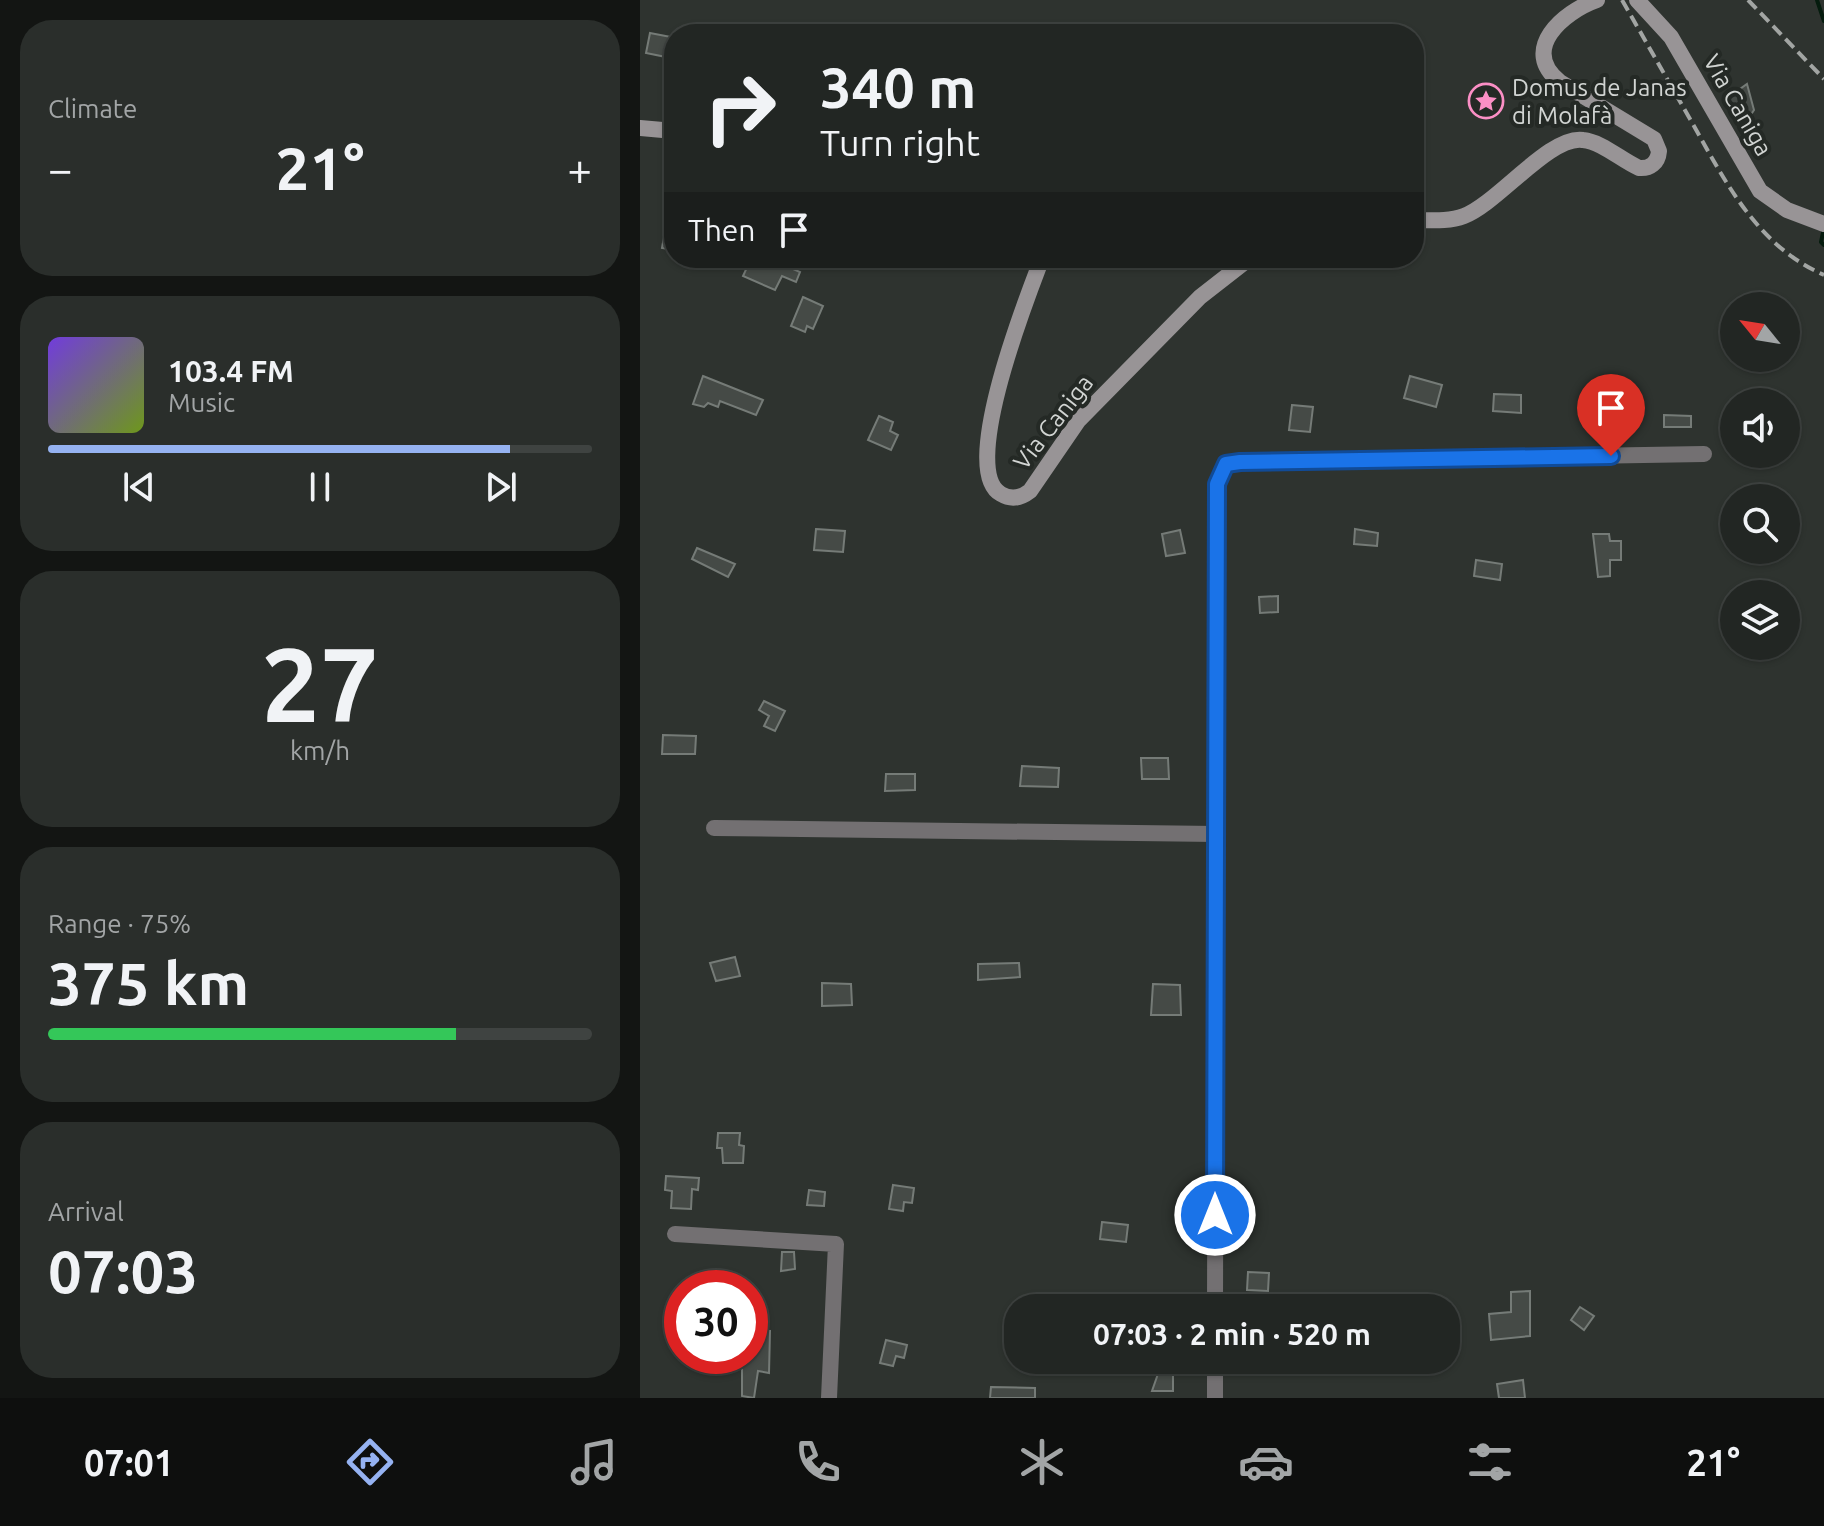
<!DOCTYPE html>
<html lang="en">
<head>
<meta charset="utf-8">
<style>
	body { margin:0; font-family:Ubuntu,sans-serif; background:#2a2e2b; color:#f1f3f6; height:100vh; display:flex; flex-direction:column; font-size:30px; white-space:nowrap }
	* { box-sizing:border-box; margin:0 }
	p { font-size:26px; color:#a2a5a6 }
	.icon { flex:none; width:44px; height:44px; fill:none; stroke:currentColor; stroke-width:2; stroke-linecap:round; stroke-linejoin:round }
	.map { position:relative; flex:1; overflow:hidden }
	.details { display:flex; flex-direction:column; gap:20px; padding:20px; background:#131513; width:640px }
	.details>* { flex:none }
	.banner { position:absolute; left:24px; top:24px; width:760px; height:244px; border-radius:32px; box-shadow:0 2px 6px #0004,0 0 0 2px #3f4341; background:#222623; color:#f1f3f6; overflow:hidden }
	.needle { width:52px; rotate:300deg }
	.controls { position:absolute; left:1080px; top:292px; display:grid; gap:16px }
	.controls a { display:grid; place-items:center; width:80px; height:80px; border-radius:50%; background:#222623; box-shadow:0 2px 6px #0004,0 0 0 2px #3f4341; font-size:40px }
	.speed { position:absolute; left:24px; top:1270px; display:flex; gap:16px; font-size:40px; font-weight:700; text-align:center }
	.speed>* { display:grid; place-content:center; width:104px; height:104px; border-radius:50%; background:#222623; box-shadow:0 2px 6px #0004,0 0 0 2px #3f4341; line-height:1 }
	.speed .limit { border:12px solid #d22; background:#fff; color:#111 }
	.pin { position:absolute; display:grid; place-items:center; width:68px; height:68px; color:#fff; margin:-82px -34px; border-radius:50% 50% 50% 0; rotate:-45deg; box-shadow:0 0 8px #0007 }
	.pin .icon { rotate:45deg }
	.me { position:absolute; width:88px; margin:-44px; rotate:0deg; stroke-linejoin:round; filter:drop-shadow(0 0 6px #0008) }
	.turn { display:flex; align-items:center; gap:28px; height:168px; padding:0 24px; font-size:36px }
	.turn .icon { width:104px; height:104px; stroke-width:2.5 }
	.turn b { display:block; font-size:56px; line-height:68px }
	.then { display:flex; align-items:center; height:76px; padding:0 24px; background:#0003; gap:16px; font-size:30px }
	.big { font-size:60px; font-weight:600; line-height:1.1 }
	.details .widget { flex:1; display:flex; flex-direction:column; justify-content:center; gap:12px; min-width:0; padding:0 28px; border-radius:32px; background:#2a2e2b }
	.details .dial { align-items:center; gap:0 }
	.dial b { font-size:104px; line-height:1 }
	.song { display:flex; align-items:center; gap:24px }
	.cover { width:96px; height:96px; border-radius:12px; background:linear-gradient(135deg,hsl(260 70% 55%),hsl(80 70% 35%)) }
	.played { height:8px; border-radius:4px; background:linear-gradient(90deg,#95b2f1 85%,#3f4341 85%) }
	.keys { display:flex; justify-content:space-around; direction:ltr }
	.heat { display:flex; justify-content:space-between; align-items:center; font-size:44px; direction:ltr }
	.charge { height:12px; border-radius:6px; background:linear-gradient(90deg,#34c759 75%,#3f4341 0) }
	.trip { position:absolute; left:364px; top:1294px; width:456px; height:80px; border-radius:32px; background:#222623; box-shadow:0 2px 6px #0004,0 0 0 2px #3f4341; font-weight:600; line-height:80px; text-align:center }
	.menu { display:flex; height:128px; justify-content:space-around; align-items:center; background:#0e0f0e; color:#a2a5a6 }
	.menu .icon { width:56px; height:56px }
	.menu .selected { color:#95b2f1 }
	.menu b { font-size:36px; color:#f1f3f6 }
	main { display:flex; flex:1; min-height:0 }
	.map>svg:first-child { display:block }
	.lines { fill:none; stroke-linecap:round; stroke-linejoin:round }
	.stream { stroke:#051c0e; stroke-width:4 }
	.building { fill:#454a46; stroke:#757b77; stroke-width:2 }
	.street { stroke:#737072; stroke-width:16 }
	.secondary { stroke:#989496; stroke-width:16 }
	.rail { stroke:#a2a5a3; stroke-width:4; stroke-dasharray:12 6; stroke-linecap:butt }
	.route-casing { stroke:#114b97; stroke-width:20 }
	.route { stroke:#1a73e8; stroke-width:14 }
	.labels { text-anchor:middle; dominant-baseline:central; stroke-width:8; stroke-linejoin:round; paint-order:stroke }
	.poi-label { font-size:24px; fill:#d1d4d2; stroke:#242925; text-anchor:start }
	.street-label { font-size:24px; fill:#d1d4d2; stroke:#242925 }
</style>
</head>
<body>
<main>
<section class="details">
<div class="widget"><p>Climate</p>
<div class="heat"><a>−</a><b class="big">21°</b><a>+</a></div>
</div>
<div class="widget">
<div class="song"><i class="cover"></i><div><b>103.4 FM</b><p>Music</p></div></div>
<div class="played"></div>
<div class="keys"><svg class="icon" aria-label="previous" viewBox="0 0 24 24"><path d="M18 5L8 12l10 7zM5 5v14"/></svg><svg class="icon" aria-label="pause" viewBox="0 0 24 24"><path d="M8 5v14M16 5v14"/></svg><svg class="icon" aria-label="next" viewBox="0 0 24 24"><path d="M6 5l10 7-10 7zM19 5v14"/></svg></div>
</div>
<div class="widget dial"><b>27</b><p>km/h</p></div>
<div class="widget"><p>Range · 75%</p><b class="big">375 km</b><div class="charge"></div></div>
<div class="widget"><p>Arrival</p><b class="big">07:03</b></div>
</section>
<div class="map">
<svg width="1184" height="1398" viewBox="0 0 1184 1398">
	<rect width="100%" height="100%" fill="#2e332f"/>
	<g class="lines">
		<g class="stream">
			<polyline points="1177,0 1184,21"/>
			<polyline points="1184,228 1181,242 1184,245"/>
		</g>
	</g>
	<g class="building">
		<polygon points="10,33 31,37 26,57 6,53"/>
		<polygon points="1107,84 1114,110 1103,126 1086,99"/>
		<polygon points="28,214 34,214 34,250 22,248"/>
		<polygon points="116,258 128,258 160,272 156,282 142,276 135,290 103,276 109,263 113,265"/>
		<polygon points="163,297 183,306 173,329 167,326 165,332 151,326"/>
		<polygon points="63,376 123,400 116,415 80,401 78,407 68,403 64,407 53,404"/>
		<polygon points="770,376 802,385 796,407 764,398"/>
		<polygon points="854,394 881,395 881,413 853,411"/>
		<polygon points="945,395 978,398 975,422 944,420"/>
		<polygon points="652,405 673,407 670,432 649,430"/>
		<polygon points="1024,415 1051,416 1051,427 1024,427"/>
		<polygon points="239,416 253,422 250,431 258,435 251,450 228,440"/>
		<polygon points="176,529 205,531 203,552 174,550"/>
		<polygon points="715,529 738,533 737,546 714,544"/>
		<polygon points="540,530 545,553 526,556 522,534"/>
		<polygon points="953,534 969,534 970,541 981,541 981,560 970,560 970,576 958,577"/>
		<polygon points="57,548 95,564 88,577 52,559"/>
		<polygon points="836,560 862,564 860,580 834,576"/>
		<polygon points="638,596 638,612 620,613 619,597"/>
		<polygon points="124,701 145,711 135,731 124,726 129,716 119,710"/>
		<polygon points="23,735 56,736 55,754 22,754"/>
		<polygon points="501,758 528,758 529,779 502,779"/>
		<polygon points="382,766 419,768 418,787 380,786"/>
		<polygon points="246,774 275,774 275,790 245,791"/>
		<polygon points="95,957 100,976 76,981 70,963"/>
		<polygon points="379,963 380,977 338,980 338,964"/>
		<polygon points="182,983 211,984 212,1005 182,1006"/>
		<polygon points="513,984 540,985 541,1015 511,1015"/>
		<polygon points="78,1133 100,1133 99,1145 104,1146 103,1163 83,1163 82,1148 77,1148"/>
		<polygon points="26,1176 59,1178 58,1190 52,1189 51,1209 31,1208 32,1191 25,1190"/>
		<polygon points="253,1185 274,1188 272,1203 264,1202 263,1211 249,1209"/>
		<polygon points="169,1190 185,1192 184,1206 167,1205"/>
		<polygon points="462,1222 488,1225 486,1242 460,1239"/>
		<polygon points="142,1252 154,1252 155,1269 141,1271"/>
		<polygon points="608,1272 629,1273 628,1291 607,1290"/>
		<polygon points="890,1291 890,1336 851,1340 849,1314 871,1312 871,1292"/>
		<polygon points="940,1307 954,1316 944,1330 931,1320"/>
		<polygon points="110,1330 130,1331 129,1373 118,1371 114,1398 102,1396 102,1356 110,1356"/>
		<polygon points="246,1340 267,1345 264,1358 256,1356 253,1366 240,1363"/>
		<polygon points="519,1371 533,1371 533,1391 512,1391"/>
		<polygon points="883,1380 885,1398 859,1398 857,1384"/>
		<polygon points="351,1387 395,1388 395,1398 350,1398"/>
	</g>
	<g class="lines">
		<g class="street">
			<polyline points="74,828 576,834"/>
			<polyline points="35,1234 196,1244 189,1398"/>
			<polyline points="575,1308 577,484 586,464 600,462 1064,454"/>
			<polyline points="575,1398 575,1360"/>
		</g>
		<g class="secondary">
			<polyline points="997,0 1031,37 1120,191 1147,210 1184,224"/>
			<polyline points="0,128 34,131"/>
			<path d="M774,220C790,220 808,222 824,216C858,203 910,135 943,140C962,142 981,160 999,168C1010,169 1018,163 1019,151L1014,139L920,82C879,50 923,12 957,0"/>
			<path d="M402,258C388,295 318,471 361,494C371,500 381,498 390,491L438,421L560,297L610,258"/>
		</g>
		<g class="rail">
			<path d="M982,0C1005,40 1027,79 1050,119C1085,181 1116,245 1184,275"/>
			<polyline points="1108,0 1184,79"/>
		</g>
	</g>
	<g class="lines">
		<g class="route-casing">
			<polyline id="route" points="575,1215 577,484 586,464 600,462 971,456"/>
		</g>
		<use href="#route" class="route"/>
	</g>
	<defs>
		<g id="sight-ring" transform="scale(1.8)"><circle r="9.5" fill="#242925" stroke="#fb8fc5" stroke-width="1.5"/><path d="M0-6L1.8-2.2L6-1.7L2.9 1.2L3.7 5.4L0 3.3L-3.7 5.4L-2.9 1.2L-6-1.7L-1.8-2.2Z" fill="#fb8fc5"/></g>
	</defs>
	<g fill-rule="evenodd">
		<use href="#sight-ring" x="846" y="101"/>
	</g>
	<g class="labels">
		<g class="poi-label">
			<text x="872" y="87">Domus de Janas<tspan x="872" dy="28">di Molafà</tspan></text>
		</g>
		<g class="street-label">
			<text transform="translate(1098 105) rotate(60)">Via Caniga</text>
			<text transform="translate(413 422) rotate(-52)">Via Caniga</text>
		</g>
	</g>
</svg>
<div class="controls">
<a><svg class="needle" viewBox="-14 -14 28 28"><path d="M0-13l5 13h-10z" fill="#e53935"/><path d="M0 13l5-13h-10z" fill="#a2a5a6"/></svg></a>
<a><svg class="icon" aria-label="sound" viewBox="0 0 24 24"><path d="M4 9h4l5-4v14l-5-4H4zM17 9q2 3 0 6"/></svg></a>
<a><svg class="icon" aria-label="search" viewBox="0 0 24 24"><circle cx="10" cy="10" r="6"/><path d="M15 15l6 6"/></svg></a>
<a><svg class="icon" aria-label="layers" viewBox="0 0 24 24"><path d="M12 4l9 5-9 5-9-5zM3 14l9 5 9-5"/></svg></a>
</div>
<div class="speed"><div class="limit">30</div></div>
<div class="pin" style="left:971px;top:456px;background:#d93025"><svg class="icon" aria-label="arrive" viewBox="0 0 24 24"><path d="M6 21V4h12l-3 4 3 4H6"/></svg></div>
<svg class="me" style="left:575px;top:1215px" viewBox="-20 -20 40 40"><circle r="17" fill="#1a73e8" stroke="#fff" stroke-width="3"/><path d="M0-11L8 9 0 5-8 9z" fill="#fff"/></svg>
<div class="trip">07:03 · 2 min · 520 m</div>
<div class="banner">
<div class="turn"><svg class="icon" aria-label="right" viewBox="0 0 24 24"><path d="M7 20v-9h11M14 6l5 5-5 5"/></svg><div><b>340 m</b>Turn right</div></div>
<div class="then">Then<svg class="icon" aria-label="arrive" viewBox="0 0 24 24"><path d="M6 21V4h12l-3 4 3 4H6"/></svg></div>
</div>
</div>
</main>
<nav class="menu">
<b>07:01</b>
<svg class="icon selected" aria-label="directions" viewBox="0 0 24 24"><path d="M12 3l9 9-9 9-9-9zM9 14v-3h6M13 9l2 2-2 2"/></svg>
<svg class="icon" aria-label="music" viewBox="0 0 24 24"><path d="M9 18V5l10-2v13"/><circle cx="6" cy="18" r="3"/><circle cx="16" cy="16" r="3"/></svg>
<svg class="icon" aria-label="phone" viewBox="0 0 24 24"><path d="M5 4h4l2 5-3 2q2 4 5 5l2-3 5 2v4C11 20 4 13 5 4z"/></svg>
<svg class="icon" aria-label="climate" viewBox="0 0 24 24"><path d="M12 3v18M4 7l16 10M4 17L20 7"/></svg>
<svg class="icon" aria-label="car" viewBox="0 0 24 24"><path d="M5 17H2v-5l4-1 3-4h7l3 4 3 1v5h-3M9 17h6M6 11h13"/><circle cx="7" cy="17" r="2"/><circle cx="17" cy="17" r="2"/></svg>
<svg class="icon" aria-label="filters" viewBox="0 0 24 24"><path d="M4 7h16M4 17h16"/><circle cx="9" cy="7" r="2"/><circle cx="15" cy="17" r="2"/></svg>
<b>21°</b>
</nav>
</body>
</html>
